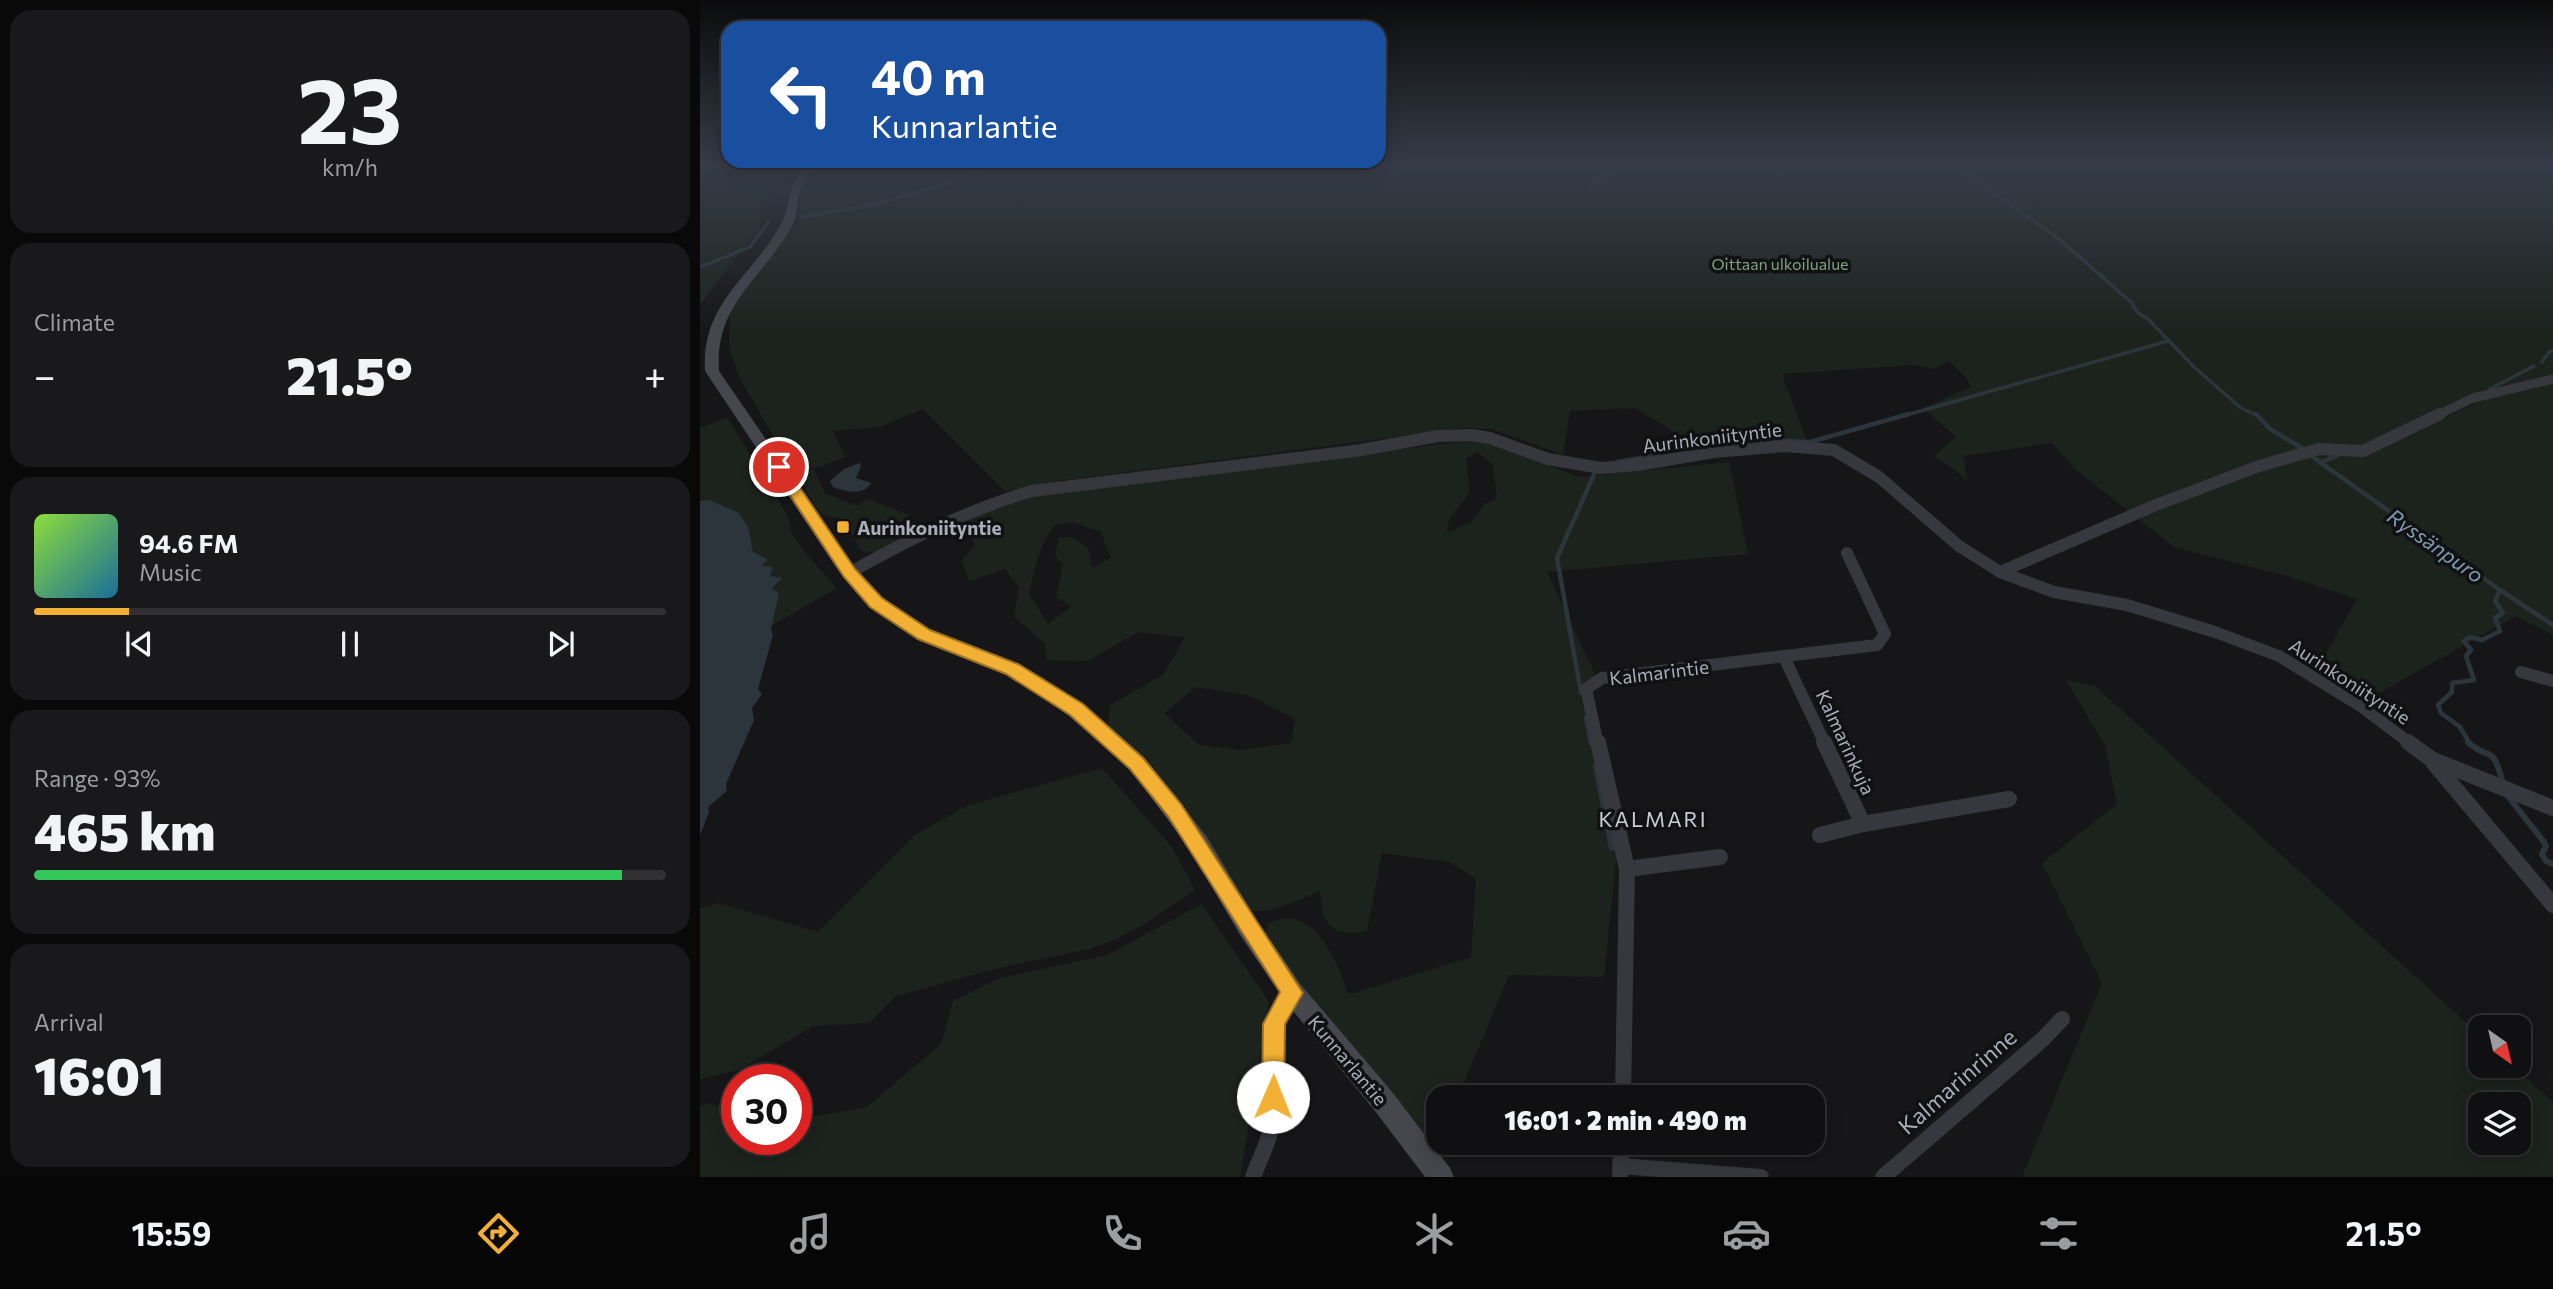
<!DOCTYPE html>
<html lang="en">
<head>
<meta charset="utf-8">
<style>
	body { margin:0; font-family:Commissioner,sans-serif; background:#19191b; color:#f1f3f6; height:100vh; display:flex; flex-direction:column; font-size:26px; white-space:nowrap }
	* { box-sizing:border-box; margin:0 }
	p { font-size:23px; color:#9c9d9f }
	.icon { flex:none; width:38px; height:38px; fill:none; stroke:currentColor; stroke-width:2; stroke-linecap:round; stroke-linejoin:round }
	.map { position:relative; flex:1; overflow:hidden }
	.panel { display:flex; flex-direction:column; gap:10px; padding:10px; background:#09090a; width:700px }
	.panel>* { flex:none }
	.top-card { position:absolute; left:21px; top:21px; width:665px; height:147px; border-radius:21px; box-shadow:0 4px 18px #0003,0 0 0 2px #303032; background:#1a4fa0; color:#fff; overflow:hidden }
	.needle { width:46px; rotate:146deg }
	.buttons { position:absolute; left:1768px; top:1015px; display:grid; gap:14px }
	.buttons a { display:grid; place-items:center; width:63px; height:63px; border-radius:14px; background:#101012; box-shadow:0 4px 18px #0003,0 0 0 2px #303032; font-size:35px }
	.speed { position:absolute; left:21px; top:1064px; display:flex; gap:14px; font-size:35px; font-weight:700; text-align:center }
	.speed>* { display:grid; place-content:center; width:91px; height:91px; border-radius:50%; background:#101012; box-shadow:0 4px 18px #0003,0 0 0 2px #303032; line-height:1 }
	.speed .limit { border:10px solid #d22; background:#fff; color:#111 }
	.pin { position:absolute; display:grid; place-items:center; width:60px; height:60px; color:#fff; margin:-30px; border:4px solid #fff; border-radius:50%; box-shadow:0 2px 7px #0007 }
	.me { position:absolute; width:77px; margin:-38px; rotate:1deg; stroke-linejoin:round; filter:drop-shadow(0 0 5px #0008) }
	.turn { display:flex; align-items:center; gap:24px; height:147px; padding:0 35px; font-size:32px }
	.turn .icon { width:91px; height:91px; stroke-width:2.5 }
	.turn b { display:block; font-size:49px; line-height:60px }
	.big { font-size:52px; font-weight:800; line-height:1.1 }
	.panel .tile { flex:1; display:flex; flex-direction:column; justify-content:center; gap:10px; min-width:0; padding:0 24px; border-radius:21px; background:#19191b }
	.panel .dial { align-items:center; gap:0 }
	.dial b { font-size:91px; line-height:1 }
	.song { display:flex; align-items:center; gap:21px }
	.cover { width:84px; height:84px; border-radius:10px; background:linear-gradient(135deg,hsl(90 70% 55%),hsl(200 70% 35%)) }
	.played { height:7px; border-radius:4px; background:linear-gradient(90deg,#f2b134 15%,#303032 15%) }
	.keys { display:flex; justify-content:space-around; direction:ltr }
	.heat { display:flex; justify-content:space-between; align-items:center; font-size:38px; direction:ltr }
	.charge { height:10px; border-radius:5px; background:linear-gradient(90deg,#34c759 93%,#303032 0) }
	.trip { position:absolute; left:726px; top:1085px; width:399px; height:70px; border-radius:21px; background:#101012; box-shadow:0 4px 18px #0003,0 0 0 2px #303032; font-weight:800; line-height:70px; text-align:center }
	.menu { display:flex; height:112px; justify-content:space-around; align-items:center; background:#060607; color:#9c9d9f }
	.menu .icon { width:49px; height:49px }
	.menu .active { color:#f2b134 }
	.menu b { font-size:32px; color:#f1f3f6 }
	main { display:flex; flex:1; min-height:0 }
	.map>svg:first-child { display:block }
	.green { fill:#1c231d; fill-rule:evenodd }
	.water { fill:#2c353c }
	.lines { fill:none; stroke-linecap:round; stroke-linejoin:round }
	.stream-far2 { stroke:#2c353c; stroke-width:3.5 }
	.stream-far1 { stroke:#2c353c; stroke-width:4.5 }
	.stream { stroke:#2c353c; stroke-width:6 }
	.street-far2 { stroke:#37383d; stroke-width:9 }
	.street-far1 { stroke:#37383d; stroke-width:12 }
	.street { stroke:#37383d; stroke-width:16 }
	.secondary { fill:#45474d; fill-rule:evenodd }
	.route { fill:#f2b134; stroke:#9d7322; stroke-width:2 }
	.poi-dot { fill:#f2b134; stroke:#111113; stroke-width:2.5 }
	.labels { text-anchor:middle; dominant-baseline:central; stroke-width:7; stroke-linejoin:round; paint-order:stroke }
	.far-park-label { font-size:16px; fill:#7fa381; stroke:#111113 }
	.street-label { font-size:19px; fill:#a8adb8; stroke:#111113 }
	.poi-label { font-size:19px; font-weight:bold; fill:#a8adb8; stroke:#111113; text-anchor:start }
	.water-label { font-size:21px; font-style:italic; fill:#7f9bb3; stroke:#111113 }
	.neighbourhood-label { font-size:21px; letter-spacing:2px; fill:#c9ccd4; stroke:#111113 }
	.near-street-label { font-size:23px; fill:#a8adb8; stroke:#111113 }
</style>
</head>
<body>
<main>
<section class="panel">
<div class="tile dial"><b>23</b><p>km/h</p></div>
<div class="tile"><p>Climate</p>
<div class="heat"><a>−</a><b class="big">21.5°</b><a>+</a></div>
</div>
<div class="tile">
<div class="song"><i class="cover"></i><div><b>94.6 FM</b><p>Music</p></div></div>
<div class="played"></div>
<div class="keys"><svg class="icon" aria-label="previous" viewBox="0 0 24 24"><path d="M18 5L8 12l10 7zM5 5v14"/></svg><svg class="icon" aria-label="pause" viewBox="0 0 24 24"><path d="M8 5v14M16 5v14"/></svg><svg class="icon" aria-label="next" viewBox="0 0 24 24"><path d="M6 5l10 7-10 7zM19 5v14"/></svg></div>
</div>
<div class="tile"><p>Range · 93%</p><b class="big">465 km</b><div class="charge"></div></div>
<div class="tile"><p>Arrival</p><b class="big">16:01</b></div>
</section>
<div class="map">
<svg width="1853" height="1177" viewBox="0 0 1853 1177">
	<rect width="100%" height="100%" fill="#161618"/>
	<g class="green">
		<polygon points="0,167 96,167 62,205 59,229 0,304"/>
		<path d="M116,167H1853V635L1816,616L1663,702L1616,671L1657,599L1587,576L1474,547L1375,469L1352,443L1263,456L1267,479L1234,456L1256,437L1223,408L1271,387L1267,379L1249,361L1234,369L1214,365L1082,374L1107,441L990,452L973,431L935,408L870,411L863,455L792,429L765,428L359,481L306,492L223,409L179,427L133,431L145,457L114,469L125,493L157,506L167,499L207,514L222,533L174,552L161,551L144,520L120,514L40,379L29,348L30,307L39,291L71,257L98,221L101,188ZM1766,399L1774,404L1667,453L1663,448Z"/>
		<path d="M27,417L78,499L89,520L91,532L108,556L137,588L71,626L79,593L72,588L82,580L70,576L71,567L61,566L66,562L53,552C45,527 52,522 25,509C15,504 11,501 0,501V428Z"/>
		<path d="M780,441L880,477L1029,462L1048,554L847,572L895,674L880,693L917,849L904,977L809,975L758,1097H738L739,1143L734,1153L587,972L564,938L568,924C611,900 638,960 647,992L651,994L771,957L776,879L749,862L682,853L667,931C631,938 622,924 620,891C597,900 573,915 547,910L508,841L466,784L408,727L410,705L463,675L485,637L438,632L388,661L347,660L345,643L314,617L319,587L305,569L269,581L262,560L275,546L269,530L260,522L327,497L756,442ZM777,452L793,465L797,499L784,504L774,520L747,533L749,519L770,493L766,459ZM372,522L401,532L411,558L392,568L388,548L372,537L359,538L355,556L363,564L356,597L371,607L348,624L329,594C334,569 339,546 354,526ZM496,687L548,695L595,719L591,743L539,750L499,745L464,713Z"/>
		<path d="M1366,680L1395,686L1780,1035V1066H1813L1853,1102V1177H1322L1402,983L1342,863L1417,804L1405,745ZM1780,1104H1818V1143H1780Z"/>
		<polygon points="402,768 472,847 495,890 445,924 414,940 389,949 307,966 196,996 169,1023 113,1026 39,1070 0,1079 0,908 19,903 118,932 216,834 269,805"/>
		<polygon points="502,904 569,1002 540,1177 0,1177 0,1106 10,1103 37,1117 37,1139 96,1139 96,1120 167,1107 241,1044 253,1001 300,978 407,955"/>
	</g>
	<g class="water">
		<path d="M159,463L161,466L156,478L171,483C163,496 146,492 133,487L130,481L144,469Z"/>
		<polygon points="9,500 39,513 48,527 53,552 68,560 61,566 73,567 70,576 83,578 72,588 79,593 71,629 73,635 58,689 62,694 52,708 54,720 26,784 27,791 8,807 9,812 0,835 0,501"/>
	</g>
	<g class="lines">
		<g class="stream-far2">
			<polyline points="1266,167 1270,176 1359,239 1432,303 1437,312 1448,319 1494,367 1541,408 1558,416"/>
			<polyline points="889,190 907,173 901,167"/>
			<polyline points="102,217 177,204 303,167"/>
			<polyline points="0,267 50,247 68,222"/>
			<polyline points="1842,362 1849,352 1853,351"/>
			<polyline points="1790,389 1834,366"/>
			<polyline points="1203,416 1468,341"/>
		</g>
		<g class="stream-far1">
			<polyline points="1556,414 1570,429 1602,448"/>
			<polyline points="1010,447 1060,440 1110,442 1209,414"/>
			<polyline points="1610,455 1800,590 1795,601 1803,613 1795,618 1800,631 1782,640 1769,637 1764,641 1771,650 1766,656 1774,680 1752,683 1752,692 1738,705 1741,713 1760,727 1770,744"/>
			<polyline points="917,462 960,455"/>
			<polyline points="1620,463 1640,454"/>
			<polyline points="1800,590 1853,625"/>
			<polyline points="881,693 857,558 895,472"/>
			<polyline points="886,718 891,744"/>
		</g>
		<g class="stream">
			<path d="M1768,742C1789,762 1792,742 1802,780"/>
			<polyline points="896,766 912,848"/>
			<polyline points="1807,795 1844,842 1846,846 1842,854 1846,861 1853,864"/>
		</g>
		<polyline class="street-far2" points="1736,416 1773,398 1853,379"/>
		<g class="street-far1">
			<polyline points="1300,572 1456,505 1559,466 1619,449 1663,451 1740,414"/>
			<path d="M149,573C208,540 267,510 332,491L661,450L738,436L772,435L790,438L848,459L901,468L938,465L1014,452L1085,446L1134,450L1179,477L1259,546L1300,572L1354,592L1427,605L1515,632L1579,656L1662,707L1711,744"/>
			<polyline points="1084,657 1125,744"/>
			<polyline points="1821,672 1853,681"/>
			<polyline points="898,744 886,689 902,678 1177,645 1185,634 1147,553"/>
		</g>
		<g class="street">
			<polyline points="898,742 927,869 923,1097"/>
			<polyline points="1124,742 1163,824 1309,799"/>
			<polyline points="1708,742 1731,759 1853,808"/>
			<polyline points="1733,762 1853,905"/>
			<polyline points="1120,835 1163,824"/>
			<polyline points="927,869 1020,857"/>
			<polyline points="921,1166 1061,1177"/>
			<path d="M553,1177C560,1158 570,1140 573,1120C580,1072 563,1037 593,993"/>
			<polyline points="920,1177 921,1143"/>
			<polyline points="1183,1177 1342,1040 1362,1019"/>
		</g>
		<path class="secondary" d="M105,167H117C111,174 104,181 101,189C96,201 99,214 92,226C63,279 14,303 19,371L148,559L182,598L230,630L319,664L349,682L383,704L444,757L507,837L556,919L601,985L693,1093L750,1168L754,1177H725L675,1111L585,1001L540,935L491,851L430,769L369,716L335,692L305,674L218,640L170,608L136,567L5,371C1,303 50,279 80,226C93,204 83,192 105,167Z"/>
	</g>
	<linearGradient id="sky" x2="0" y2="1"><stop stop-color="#0c0c0d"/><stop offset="0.5" stop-color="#363c48"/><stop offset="1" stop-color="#363c48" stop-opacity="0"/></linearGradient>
	<rect width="1853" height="332" fill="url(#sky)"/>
	<polygon class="route" points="79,462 84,464 155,569 182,598 230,630 318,664 383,704 443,758 481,804 603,993 585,1024 584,1097 581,1105 573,1108 565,1105 562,1097 563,1024 580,992 468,816 430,769 370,715 306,674 218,639 170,607 144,577 74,471 72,467"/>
	<rect class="poi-dot" x="136" y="520" width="14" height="14" rx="3.5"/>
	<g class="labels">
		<g class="far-park-label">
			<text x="1080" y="263">Oittaan ulkoilualue</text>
		</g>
		<g class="street-label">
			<text transform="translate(1012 437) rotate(-7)">Aurinkoniityntie</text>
			<text transform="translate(959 672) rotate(-7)">Kalmarintie</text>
			<text transform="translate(1650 681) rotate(33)">Aurinkoniityntie</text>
			<text transform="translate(1146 742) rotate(65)">Kalmarinkuja</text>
			<text transform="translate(648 1060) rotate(50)">Kunnarlantie</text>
		</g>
		<g class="poi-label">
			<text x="157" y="527">Aurinkoniityntie</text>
		</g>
		<g class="water-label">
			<text transform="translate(1736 545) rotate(35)">Ryssänpuro</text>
		</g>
		<g class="neighbourhood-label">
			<text x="953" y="818">KALMARI</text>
		</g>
		<g class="near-street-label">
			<text transform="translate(1257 1081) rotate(-41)">Kalmarinrinne</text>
		</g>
	</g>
</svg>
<div class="buttons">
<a><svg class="needle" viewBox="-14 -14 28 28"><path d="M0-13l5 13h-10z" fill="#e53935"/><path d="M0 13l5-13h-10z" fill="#9c9d9f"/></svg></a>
<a><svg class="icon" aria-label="layers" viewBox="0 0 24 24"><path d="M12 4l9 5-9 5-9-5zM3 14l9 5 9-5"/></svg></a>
</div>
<div class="speed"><div class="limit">30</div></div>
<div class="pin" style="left:79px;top:467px;background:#d93025"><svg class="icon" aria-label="arrive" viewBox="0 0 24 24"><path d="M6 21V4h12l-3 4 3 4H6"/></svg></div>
<svg class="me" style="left:573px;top:1097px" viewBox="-20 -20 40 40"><circle r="19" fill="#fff"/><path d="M0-13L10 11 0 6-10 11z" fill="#f2b134"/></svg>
<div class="trip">16:01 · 2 min · 490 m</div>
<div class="top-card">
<div class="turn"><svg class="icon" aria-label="left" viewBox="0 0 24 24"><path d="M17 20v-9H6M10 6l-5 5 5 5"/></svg><div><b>40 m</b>Kunnarlantie</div></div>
</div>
</div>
</main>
<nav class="menu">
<b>15:59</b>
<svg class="icon active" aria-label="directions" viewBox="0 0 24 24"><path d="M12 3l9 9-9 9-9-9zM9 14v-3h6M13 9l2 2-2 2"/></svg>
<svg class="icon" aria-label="music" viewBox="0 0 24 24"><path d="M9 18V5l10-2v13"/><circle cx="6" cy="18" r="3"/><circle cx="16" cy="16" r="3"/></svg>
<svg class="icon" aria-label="phone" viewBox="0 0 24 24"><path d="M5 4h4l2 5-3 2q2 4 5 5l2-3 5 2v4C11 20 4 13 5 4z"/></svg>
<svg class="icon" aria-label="climate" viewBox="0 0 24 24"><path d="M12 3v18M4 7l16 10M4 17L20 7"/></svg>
<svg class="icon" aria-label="car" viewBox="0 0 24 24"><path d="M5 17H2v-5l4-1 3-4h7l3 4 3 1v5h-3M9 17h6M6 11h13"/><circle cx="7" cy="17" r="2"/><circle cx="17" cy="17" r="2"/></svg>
<svg class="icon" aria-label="filters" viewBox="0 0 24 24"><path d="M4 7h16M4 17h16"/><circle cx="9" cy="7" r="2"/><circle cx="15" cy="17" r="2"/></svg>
<b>21.5°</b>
</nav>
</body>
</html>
